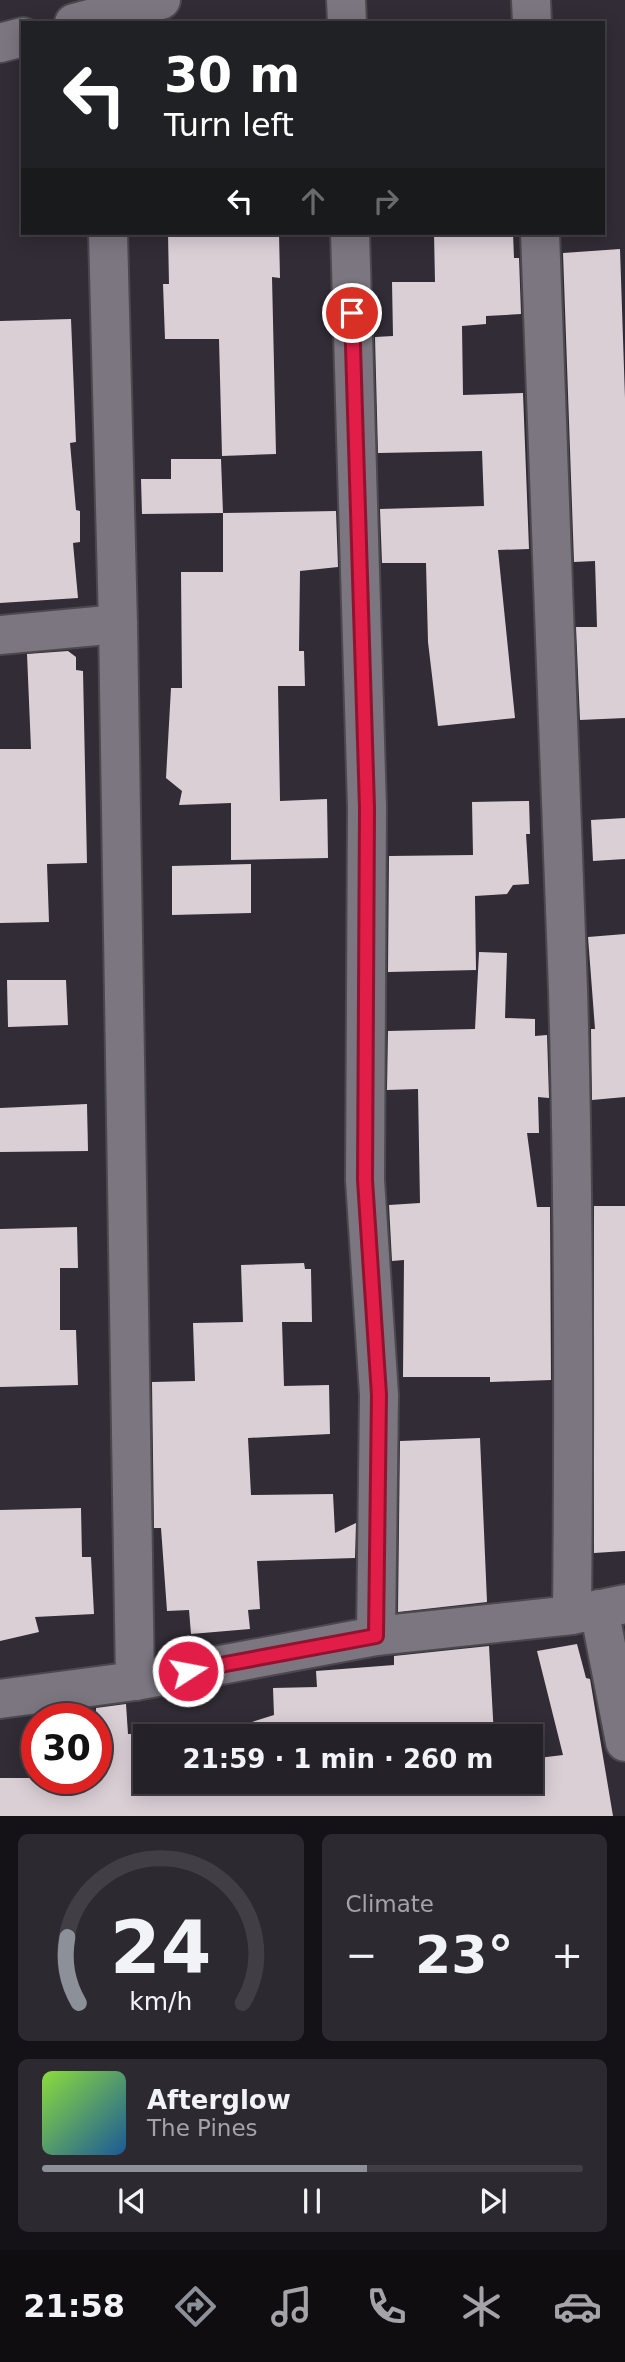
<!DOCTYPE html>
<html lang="en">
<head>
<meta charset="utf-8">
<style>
	body { margin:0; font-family:"DejaVu Sans",sans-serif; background:#2d2930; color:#f1f3f6; height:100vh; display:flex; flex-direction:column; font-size:26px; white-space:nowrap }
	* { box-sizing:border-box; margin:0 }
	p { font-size:23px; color:#a3a3a8 }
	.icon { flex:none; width:38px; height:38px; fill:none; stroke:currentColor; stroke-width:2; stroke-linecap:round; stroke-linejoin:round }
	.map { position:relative; height:1816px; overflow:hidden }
	.details { display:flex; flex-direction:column; gap:18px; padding:18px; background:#141216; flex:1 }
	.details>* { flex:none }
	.guide { position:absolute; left:21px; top:21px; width:584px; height:214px; border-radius:0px; box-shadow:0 4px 18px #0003,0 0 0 2px #423e45; background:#202124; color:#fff; overflow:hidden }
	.speed { position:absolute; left:21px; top:1703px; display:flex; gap:14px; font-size:35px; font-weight:700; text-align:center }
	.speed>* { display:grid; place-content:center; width:91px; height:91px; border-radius:50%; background:#252128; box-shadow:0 4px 18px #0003,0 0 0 2px #423e45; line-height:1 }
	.speed .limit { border:10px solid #d22; background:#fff; color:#111 }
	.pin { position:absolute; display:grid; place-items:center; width:60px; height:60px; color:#fff; margin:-30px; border:4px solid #fff; border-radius:50%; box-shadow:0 2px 7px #0007 }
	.me { position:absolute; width:77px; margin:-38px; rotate:79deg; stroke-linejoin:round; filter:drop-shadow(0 0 5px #0008) }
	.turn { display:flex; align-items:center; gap:24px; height:147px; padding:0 28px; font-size:32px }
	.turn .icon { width:91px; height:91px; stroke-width:2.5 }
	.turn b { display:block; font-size:49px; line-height:60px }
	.lanes { display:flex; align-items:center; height:66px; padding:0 28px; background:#0003; justify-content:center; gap:35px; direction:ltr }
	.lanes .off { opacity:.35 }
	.big { font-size:52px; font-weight:600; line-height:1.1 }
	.details .widget { flex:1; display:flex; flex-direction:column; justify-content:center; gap:10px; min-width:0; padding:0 24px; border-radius:10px; background:#2d2930 }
	.details .dial { align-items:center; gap:0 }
	.dial svg { height:182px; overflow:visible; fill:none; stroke:#423e45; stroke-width:7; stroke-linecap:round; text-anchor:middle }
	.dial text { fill:#f1f3f6; stroke:none }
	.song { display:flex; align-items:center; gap:21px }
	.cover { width:84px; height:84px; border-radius:10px; background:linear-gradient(135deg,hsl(90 70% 55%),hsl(210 70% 35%)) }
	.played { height:7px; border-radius:4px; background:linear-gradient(90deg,#8c9099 60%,#423e45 60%) }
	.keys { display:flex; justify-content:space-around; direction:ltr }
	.heat { display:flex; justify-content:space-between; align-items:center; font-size:38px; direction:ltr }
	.details .tiles { flex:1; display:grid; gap:18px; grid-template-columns:1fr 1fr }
	.widget:last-child { grid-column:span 2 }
	.trip { position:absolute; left:133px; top:1724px; width:410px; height:70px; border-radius:0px; background:#252128; box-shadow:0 4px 18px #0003,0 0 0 2px #423e45; font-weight:600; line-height:70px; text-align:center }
	.tabs { display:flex; height:112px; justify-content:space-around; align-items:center; background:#0f0d10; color:#a3a3a8 }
	.tabs .icon { width:49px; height:49px }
	.tabs .on { color:#8c9099 }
	.tabs b { font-size:32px; color:#f1f3f6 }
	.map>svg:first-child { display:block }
	.building { fill:#dbcfd6 }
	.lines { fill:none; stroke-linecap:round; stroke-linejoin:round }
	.street-casing { stroke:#4b484e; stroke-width:42 }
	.street { stroke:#7b767f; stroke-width:38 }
	.route-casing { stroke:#92132f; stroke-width:18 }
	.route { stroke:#e11d48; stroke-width:12 }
</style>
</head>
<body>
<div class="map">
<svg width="625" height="1816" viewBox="0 0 625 1816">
	<rect width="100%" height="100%" fill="#312c35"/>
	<g class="building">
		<polygon points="168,233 279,233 280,278 272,277 276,454 222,456 219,339 165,339 163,284 169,284"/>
		<polygon points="434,233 513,233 514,258 519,258 521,314 486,316 486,324 462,326 463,395 523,393 529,549 498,550 515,718 438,726 428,642 426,563 382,563 380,509 484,506 482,451 378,453 375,337 393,336 392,282 435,282"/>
		<polygon points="620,249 625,398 625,718 580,720 576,627 597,627 595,561 574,562 563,253"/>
		<polygon points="71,319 76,442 70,443 76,510 80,511 80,542 73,543 78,598 0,603 0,321"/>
		<polygon points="171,459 221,459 223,513 336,511 338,567 300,571 299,651 304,651 305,686 278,686 280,801 327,799 328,858 231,860 231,803 179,805 182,791 166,778 171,688 182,688 181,572 223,572 223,513 142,514 141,479 171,479"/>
		<polygon points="68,651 76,657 76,670 83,671 87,863 47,864 49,922 0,923 0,749 31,749 27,654"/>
		<polygon points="529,801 530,834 526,834 529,884 513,885 507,894 475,896 476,970 388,972 389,856 473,855 472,802"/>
		<polygon points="625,818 625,859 593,861 591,820"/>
		<polygon points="251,864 251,913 172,915 172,866"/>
		<polygon points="625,934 625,1097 592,1100 591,1029 595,1029 588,937"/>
		<polygon points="479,952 507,953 505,1018 535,1019 535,1036 547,1035 549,1098 538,1097 539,1133 527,1133 537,1207 550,1207 551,1380 490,1382 490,1377 403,1377 404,1260 392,1261 389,1205 420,1203 418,1089 387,1090 388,1031 475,1029"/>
		<polygon points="7,980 66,980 68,1025 8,1027"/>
		<polygon points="87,1104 88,1151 0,1152 0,1108"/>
		<polygon points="594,1206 625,1206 625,1551 594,1553"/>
		<polygon points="77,1227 78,1268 60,1268 60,1330 76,1330 78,1385 0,1387 0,1229"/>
		<polygon points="304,1263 305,1269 311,1269 312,1322 282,1322 284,1386 329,1385 330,1434 248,1438 251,1495 333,1494 335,1533 356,1523 355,1558 257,1561 260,1609 248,1610 250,1629 191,1634 189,1610 167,1611 161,1528 154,1528 152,1382 195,1381 193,1323 243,1322 241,1265"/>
		<polygon points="480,1438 487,1602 398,1612 400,1441"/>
		<polygon points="81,1508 82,1557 91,1557 94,1614 35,1617 39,1632 0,1641 0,1510"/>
		<polygon points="577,1644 586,1678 590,1679 613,1816 0,1816 0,1778 96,1778 96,1708 126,1704 128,1734 207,1733 207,1736 145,1736 145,1782 530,1782 530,1759 563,1755 537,1651"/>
		<polygon points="489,1646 494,1736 207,1736 274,1715 273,1688 317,1687 316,1671 394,1665 394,1656"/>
	</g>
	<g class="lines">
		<g class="street-casing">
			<g id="street">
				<polyline points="346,0 347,23"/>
				<polyline points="531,0 532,23"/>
				<polyline points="74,23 161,0"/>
				<polyline points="0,43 23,37"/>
				<polyline points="108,233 118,624 135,1681"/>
				<polyline points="350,233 367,808 365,1180 379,1395 376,1636"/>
				<path d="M540,233C547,485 560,737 568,990C574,1198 574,1407 572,1615"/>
				<polyline points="0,635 118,624"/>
				<polyline points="599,1609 625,1742"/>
				<polyline points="0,1699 135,1681 376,1636 572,1615 625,1604"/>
			</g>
		</g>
		<use href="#street" class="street"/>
	</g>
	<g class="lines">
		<g class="route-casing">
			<polyline id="route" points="188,1671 376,1636 379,1395 365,1180 367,808 352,313"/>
		</g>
		<use href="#route" class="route"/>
	</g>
</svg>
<div class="speed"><div class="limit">30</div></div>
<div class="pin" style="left:352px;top:313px;background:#d93025"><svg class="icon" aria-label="arrive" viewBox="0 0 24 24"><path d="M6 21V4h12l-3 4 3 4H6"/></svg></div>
<svg class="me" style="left:188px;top:1671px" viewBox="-20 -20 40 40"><circle r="17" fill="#e11d48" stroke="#fff" stroke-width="3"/><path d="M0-11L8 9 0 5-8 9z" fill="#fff"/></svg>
<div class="trip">21:59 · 1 min · 260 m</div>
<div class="guide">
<div class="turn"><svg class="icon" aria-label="left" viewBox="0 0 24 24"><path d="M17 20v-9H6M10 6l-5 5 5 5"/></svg><div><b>30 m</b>Turn left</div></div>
<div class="lanes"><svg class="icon" aria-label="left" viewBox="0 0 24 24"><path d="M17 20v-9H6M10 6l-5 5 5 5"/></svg><svg class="icon off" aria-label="ahead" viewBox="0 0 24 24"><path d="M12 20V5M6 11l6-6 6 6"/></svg><svg class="icon off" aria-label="right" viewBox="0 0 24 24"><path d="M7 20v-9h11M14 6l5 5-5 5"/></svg></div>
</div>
</div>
<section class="details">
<div class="tiles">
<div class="widget dial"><svg viewBox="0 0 100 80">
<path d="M14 69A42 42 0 1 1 86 69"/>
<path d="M14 69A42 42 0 0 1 9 40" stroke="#8c9099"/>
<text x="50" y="56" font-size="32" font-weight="700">24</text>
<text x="50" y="72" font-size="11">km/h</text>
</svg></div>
<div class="widget"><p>Climate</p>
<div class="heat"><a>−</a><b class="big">23°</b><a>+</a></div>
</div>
<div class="widget">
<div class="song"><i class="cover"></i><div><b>Afterglow</b><p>The Pines</p></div></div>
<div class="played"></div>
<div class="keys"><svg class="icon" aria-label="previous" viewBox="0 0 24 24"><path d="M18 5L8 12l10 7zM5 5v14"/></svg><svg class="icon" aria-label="pause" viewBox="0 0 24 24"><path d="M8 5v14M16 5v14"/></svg><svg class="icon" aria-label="next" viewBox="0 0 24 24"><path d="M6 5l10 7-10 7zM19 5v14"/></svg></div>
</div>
</div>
</section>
<nav class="tabs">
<b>21:58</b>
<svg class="icon on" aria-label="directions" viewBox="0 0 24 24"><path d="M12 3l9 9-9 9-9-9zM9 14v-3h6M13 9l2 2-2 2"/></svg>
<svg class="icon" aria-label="music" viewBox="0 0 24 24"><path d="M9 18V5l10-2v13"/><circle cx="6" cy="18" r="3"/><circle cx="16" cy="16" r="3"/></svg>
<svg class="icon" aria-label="phone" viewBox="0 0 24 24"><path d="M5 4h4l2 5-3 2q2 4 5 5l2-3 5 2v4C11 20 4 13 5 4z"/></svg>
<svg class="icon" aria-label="climate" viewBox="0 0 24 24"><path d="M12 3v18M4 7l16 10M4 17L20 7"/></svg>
<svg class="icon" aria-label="car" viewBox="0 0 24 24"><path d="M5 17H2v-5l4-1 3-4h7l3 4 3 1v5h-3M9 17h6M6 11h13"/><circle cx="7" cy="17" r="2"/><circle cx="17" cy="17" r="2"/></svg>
</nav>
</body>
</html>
